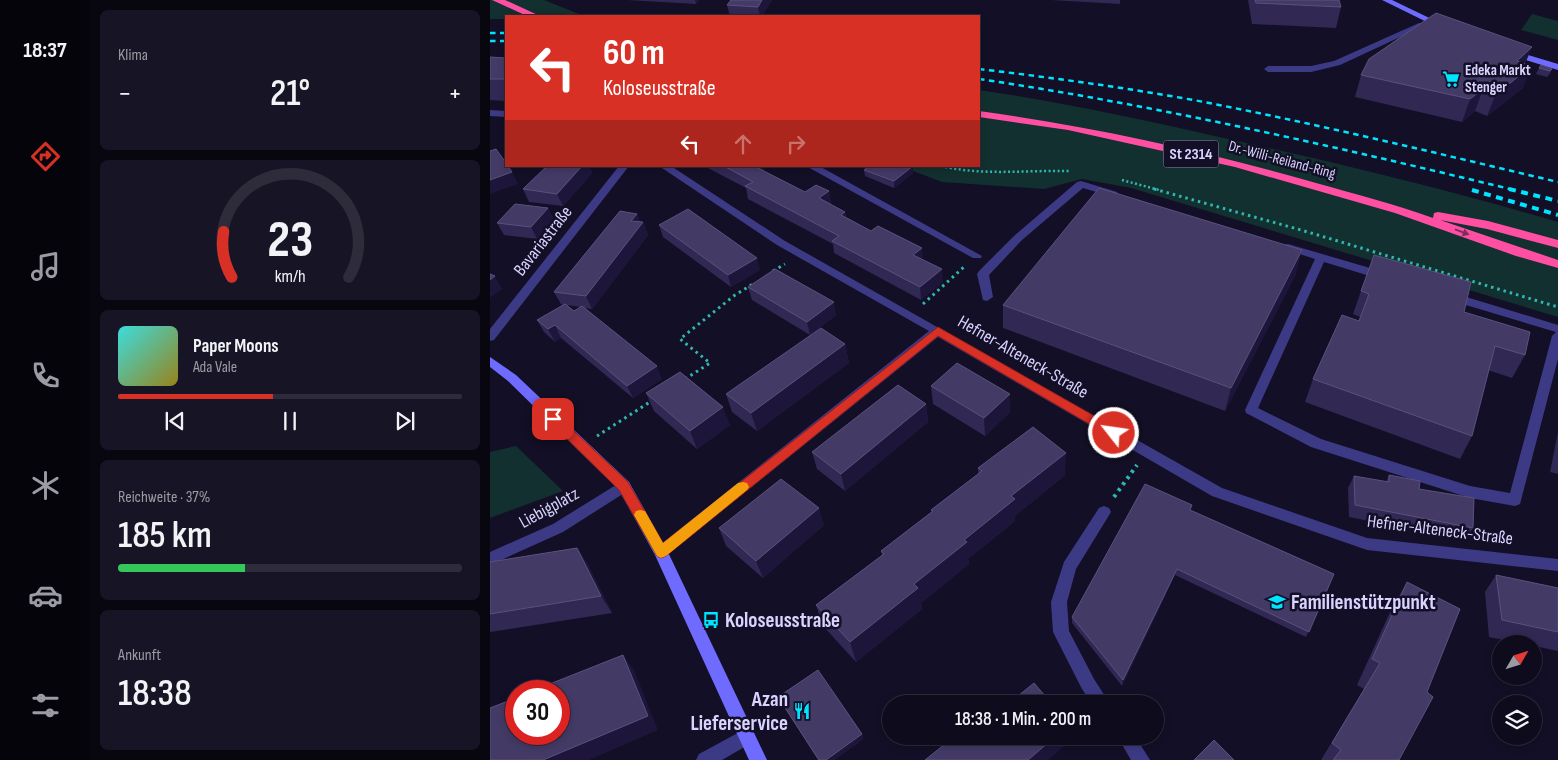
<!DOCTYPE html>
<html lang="de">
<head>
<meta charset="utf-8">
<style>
	body { margin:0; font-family:"Sofia Sans Condensed",sans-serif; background:#171425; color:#f1f3f6; height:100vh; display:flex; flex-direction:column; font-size:19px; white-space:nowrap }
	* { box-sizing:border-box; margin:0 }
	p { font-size:16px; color:#9b9ba3 }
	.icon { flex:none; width:28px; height:28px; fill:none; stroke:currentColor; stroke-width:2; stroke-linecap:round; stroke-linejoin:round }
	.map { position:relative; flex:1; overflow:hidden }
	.panel { display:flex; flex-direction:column; gap:10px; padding:10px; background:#08060f; width:400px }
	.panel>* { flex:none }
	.guide { position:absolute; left:15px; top:15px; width:475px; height:152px; border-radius:0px; box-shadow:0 2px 8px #0003,0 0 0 1px #2e2b3b; background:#d93025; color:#fff; overflow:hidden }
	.needle { width:32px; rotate:51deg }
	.controls { position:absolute; left:1002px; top:635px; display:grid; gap:10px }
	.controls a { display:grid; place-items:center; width:50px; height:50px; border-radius:50%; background:#0e0b1c; box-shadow:0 2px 8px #0003,0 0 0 1px #2e2b3b; font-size:25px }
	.speed { position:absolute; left:15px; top:680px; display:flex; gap:10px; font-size:25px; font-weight:700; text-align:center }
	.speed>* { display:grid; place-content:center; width:65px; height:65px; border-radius:50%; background:#0e0b1c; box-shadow:0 2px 8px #0003,0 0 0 1px #2e2b3b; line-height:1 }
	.speed .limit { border:8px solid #d22; background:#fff; color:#111 }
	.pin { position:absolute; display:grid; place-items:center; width:42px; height:42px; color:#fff; margin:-21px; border-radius:10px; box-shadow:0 2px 8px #0006 }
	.me { position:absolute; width:55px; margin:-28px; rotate:300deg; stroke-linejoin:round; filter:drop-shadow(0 0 4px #0008) }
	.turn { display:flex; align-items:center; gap:18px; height:105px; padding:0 15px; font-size:22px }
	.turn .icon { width:65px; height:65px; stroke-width:2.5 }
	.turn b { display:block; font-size:35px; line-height:42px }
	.lanes { display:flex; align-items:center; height:48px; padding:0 15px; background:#0003; justify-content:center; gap:25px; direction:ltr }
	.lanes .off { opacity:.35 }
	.big { font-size:38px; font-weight:600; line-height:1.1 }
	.panel .tile { flex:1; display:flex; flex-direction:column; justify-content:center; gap:8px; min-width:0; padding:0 18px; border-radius:8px; background:#171425 }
	.panel .dial { align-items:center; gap:0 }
	.dial svg { height:130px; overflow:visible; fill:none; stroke:#2e2b3b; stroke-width:7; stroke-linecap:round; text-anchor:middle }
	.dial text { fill:#f1f3f6; stroke:none }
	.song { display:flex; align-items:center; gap:15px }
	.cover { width:60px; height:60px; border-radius:8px; background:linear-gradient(135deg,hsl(180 70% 55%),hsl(50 70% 35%)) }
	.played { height:5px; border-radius:2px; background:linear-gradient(90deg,#d93025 45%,#2e2b3b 45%) }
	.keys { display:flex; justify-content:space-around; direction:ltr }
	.heat { display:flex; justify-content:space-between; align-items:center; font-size:28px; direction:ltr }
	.charge { height:8px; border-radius:4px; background:linear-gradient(90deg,#34c759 37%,#2e2b3b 0) }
	.trip { position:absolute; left:392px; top:695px; width:282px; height:50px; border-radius:25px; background:#0e0b1c; box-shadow:0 2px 8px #0003,0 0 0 1px #2e2b3b; font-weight:600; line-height:50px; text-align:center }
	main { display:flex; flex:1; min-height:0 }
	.dock { display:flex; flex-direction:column; width:90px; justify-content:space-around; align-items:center; background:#06040b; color:#9b9ba3 }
	.dock .icon { width:35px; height:35px }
	.dock .selected { color:#d93025 }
	.dock b { font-size:22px; color:#f1f3f6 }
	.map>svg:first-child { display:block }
	.green { fill:#12302f }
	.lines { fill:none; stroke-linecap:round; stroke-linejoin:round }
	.path-far2 { stroke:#2fb8b0; stroke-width:2.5; stroke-dasharray:2 2.5; stroke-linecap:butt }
	.path-far1 { stroke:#2fb8b0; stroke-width:3; stroke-dasharray:2.5 4; stroke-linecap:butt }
	.path { stroke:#2fb8b0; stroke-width:4; stroke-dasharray:3 4.5; stroke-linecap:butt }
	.lane { fill:#3d3a85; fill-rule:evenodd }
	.street { fill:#3d3a85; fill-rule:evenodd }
	.secondary { fill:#6f6bff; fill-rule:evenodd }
	.highway { fill:#ff4fa3; fill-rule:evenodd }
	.rail-far1 { stroke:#00e5ff; stroke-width:2.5; stroke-dasharray:5.5 4.5; stroke-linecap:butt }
	.rail { stroke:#00e5ff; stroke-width:4; stroke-dasharray:7 5.5; stroke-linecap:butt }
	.wall { fill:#312854; fill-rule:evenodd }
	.shaded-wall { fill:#1d163a }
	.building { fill:#433a66; stroke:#5a527e }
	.oneway { fill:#7d2c5e }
	.route { fill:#d93025; stroke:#8d1f18 }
	.slow { fill:#f59e0b }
	.labels { text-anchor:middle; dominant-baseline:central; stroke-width:5; stroke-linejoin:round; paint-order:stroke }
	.far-poi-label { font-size:15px; font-weight:bold; fill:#d9d4ff; stroke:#130f26; text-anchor:start }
	.far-street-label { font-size:15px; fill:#d9d4ff; stroke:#130f26 }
	.shield { fill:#130f26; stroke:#9e99be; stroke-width:1 }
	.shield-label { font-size:16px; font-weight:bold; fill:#d9d4ff }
	.street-label { font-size:18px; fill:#d9d4ff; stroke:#130f26 }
	.near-poi-label { font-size:21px; font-weight:bold; fill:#d9d4ff; stroke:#130f26; text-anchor:start }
</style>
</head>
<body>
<main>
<nav class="dock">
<b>18:37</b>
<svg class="icon selected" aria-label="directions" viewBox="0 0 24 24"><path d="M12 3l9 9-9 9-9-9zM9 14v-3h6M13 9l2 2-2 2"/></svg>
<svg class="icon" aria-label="music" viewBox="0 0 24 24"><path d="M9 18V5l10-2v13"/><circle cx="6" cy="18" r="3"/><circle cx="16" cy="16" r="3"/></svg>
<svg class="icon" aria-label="phone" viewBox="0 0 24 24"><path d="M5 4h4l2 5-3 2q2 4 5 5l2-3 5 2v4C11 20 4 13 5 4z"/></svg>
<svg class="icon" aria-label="climate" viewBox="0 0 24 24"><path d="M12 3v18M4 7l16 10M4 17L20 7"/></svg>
<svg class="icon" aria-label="car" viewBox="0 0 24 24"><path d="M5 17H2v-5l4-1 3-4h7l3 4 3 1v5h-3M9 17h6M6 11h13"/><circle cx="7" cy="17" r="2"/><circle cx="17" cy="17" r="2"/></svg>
<svg class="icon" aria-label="filters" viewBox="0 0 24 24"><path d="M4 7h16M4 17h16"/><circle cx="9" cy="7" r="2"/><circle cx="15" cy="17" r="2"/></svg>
</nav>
<section class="panel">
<div class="tile"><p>Klima</p>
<div class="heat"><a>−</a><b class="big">21°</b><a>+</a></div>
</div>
<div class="tile dial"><svg viewBox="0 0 100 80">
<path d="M14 69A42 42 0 1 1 86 69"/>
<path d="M14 69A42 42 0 0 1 9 41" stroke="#d93025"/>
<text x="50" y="56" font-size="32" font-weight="700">23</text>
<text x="50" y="72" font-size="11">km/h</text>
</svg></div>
<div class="tile">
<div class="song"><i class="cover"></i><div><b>Paper Moons</b><p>Ada Vale</p></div></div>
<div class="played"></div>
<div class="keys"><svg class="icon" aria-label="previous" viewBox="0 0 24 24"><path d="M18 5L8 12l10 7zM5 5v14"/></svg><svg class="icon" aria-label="pause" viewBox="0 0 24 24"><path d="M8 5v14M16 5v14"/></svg><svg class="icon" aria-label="next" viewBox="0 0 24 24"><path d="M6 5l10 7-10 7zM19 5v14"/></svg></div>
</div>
<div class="tile"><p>Reichweite · 37%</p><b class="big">185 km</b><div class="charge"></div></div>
<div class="tile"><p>Ankunft</p><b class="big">18:38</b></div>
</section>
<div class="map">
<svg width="1068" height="760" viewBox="0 0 1068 760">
	<rect width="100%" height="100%" fill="#130f26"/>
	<g class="green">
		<polygon points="0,0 54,0 94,16 16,16 16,19 0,19"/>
		<polygon points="1042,14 1068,21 1068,40 1031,30"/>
		<path d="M489,90C572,102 655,120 738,139C849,163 959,190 1068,222V317L641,188L592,179L554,189L452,182L410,166H489Z"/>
		<polygon points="26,446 73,491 0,518 0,452"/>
	</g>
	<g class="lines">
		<g class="path-far2">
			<path d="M451,166C493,176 536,170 579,171"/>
			<polyline points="632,180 669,190"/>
		</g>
		<g class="path-far1">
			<polyline points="664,189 811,230 1068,307"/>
			<polyline points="283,271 295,264"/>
			<polyline points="433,304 475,266"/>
			<polyline points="195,379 220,363 190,339 245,295 263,284"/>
			<polyline points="107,436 163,400"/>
		</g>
		<polyline class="path" points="624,497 647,465"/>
		<g class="lane">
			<polygon points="929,23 936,25 850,65 821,72 778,72 774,69 778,66 821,66 844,61"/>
			<polygon points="316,166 329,166 492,256 491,258 483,258"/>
			<polygon points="591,181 627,192 628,194 623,197 593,188 532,240 499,275 503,297 497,301 493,300 487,274 489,271 524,236 587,182"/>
			<polygon points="798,244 897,273 899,276 893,280 834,262 768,408 831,439 980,486 1020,493 1062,336 1066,332 956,299 954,296 960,292 1068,325 1068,359 1030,504 1025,506 980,498 821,447 756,413 755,410 825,259 794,249 793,247 794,245"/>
		</g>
		<g class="street">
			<polygon points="0,110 16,111 16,117 0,116"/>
			<polygon points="129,166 139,166 4,340 0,341 0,329"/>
			<polygon points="169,166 181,166 295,241 732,488 877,538 1068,559 1068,571 877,550 722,496 448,337 176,556 171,558 166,556 164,552 166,548 439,331 287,245"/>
			<polygon points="134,480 139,482 141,486 139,490 73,532 0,565 0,552 63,524"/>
			<polygon points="614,506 619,508 621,512 586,569 577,602 579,631 604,679 620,704 602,704 592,689 563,632 561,602 574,562 609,508"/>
			<polygon points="257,728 263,730 265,736 263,742 232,760 206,760 209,754"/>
			<polygon points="627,736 645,736 660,760 641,760"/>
		</g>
		<g class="secondary">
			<polygon points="892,0 902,0 954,25 947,27"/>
			<polygon points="1019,51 1025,51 1068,64 1068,70 1019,55"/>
			<polygon points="0,357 26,375 139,482 176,548 277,760 259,760 165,555 129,490 18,381 0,367"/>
		</g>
		<g class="highway">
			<polygon points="2,0 15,0 50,16 37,16"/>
			<path d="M489,111C604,127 715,151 826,183C865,194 905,204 943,218L944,213L948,212L998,221L1068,240V248L997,229L950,220L1068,260V268L1026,256L905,213L745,167L578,130L489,117Z"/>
		</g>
		<g class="rail-far1">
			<polyline points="0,33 16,33"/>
			<polyline points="0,41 16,41"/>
			<path d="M489,69C564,78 639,88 714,102C832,125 950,154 1068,182"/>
			<path d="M489,79C670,106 847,147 1024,190"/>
		</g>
		<g class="rail">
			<polyline points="1019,189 1068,201"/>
			<polyline points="982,190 1068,215"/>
		</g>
	</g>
	<g class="wall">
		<polygon points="137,0 209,0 206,4"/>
		<polygon points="241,0 282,0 272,16 240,16 237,5"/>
		<polygon points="561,0 630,0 630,4"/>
		<polygon points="758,0 849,0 851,7 846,28 762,24"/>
		<polygon points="0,57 16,58 16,101 0,100"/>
		<polygon points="1036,64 1033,88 997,116 985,111 972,122 865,97 871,75"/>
		<polygon points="1049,68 1062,69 1059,75 1057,77 1046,74"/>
		<polygon points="54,166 99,166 102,173 73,206 39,202 33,189 55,168"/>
		<polygon points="214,166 273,166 274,172 315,192 339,191 341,204 340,205 355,212 356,217 433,260 453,282 431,300 344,253 343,244 258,199 256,188"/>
		<polygon points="374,170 423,173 404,188 375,176"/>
		<polygon points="58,208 64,220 47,239 14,235 7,223"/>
		<path d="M147,214L150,222H153L158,235L102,309L95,308L172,379L143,398L71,338L65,342L54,332L47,320L73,305L71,304L64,292ZM77,305L90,307L84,311Z"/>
		<polygon points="169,225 270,270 241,287 173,237"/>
		<polygon points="806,274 735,411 513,328 513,305"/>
		<polygon points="258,287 346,315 320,335 262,300"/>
		<polygon points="871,291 974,312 1035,355 1022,378 998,370 982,436 970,459 815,402 823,379 869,321 870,317 863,314"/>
		<polygon points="355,344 359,363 267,431 242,412 236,394"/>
		<polygon points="441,386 520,412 495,436 443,404"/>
		<polygon points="156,393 240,425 207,449 164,411"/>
		<polygon points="436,404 438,422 355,491 327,469 322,452"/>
		<polygon points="1068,432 1068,474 1060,472"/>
		<polygon points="488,468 575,475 525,516 525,521 478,559 479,564 431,603 432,609 366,662 333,626 326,605 392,555 391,551 442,513 441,510 488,474"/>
		<polygon points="899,475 929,489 983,528 976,540 859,517 858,488 864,476 896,482"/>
		<polygon points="701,510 844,574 816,637 685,575 632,686 582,623 582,617"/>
		<polygon points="334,525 273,578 236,546 229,528"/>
		<polygon points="87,548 98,565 122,613 0,632 0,562"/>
		<polygon points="1006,575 1068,588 1068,651 1044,646 1044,644 1033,644 999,637 995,592"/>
		<polygon points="917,582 909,760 831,760 874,689 867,685 901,610"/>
		<polygon points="288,697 372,734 373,739 344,760 328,760 291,702"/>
	</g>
	<g class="shaded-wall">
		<polygon points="205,0 209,0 206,4"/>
		<polygon points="272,0 282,0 272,16 270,16 268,7"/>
		<polygon points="1042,47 1033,69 1027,61"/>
		<polygon points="1042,66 1033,88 997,116 1006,94"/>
		<polygon points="993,89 985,111 972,122 980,99"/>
		<polygon points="92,166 99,166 102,173 73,206 67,194"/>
		<polygon points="264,166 273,166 275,174"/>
		<polygon points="423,166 423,173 404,188 404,181"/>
		<polygon points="22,172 28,184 0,194 0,180"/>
		<polygon points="339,191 341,204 331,211 329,198"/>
		<polygon points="58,208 64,220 47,239 41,227"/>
		<polygon points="355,212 357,224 351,215"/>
		<polygon points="147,214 151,225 153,222 158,235 102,309 96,296 141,221"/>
		<polygon points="432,248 433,261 423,255"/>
		<polygon points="812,250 806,274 735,411 741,388"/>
		<polygon points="267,258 270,270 241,287 238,275"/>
		<polygon points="452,269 453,282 431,300 430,287"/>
		<polygon points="5,276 12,289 0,298 0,280"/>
		<polygon points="344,302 346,315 320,335 317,322"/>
		<polygon points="65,325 71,338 65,342 58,329"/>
		<polygon points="355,344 359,363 267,431 261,413"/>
		<polygon points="167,366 172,379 143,398 137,386"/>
		<polygon points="520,394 520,412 495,436 494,418"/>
		<polygon points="436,404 438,422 355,491 351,474"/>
		<polygon points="233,407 240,425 207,449 200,431"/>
		<polygon points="576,453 575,475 525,516 525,521 478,559 479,564 431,603 432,609 366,662 360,642 521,496"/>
		<polygon points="329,508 334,525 273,578 266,561"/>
		<polygon points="87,548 98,565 122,613 111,596"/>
		<polygon points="687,569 685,575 632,686 633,680"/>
		<polygon points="133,655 144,670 168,730 99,760 53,760"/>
		<polygon points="372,734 373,739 344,760 336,760"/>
		<polygon points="566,736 579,736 579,742 558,760 538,760"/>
	</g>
	<g class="building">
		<polygon points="241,0 272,0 268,7 237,5"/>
		<polygon points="765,0 849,0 851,7 766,3"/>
		<polygon points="946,13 1042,47 1027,61 1042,66 1006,94 993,89 980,99 871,75 879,59"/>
		<polygon points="0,57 16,58 16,79 0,79"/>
		<polygon points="1051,65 1062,69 1060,71 1049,68"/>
		<polygon points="6,149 16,163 16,166 18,166 22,172 0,180 0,151"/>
		<polygon points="57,166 92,166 67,194 33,189"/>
		<polygon points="234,166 264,166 315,192 326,185 339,191 329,198 355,212 351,215 381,231 388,226 432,248 423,255 452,269 430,287 342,241 349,236 255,186 263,182"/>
		<polygon points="379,166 423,166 404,181 374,170"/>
		<polygon points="609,188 812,250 741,388 513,305"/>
		<polygon points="25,204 58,208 41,227 7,223"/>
		<polygon points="198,209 267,258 238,275 169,225"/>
		<polygon points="130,211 147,214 141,221 153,222 96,296 64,292"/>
		<polygon points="884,255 981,282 974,312 1040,332 1035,355 1005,346 982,436 823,379 852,315 869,321 879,294 871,291"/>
		<polygon points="285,269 344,302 317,322 258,287"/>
		<polygon points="0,274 5,276 0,280"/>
		<polygon points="75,304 84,311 92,306 167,366 137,386 65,325 58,329 47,320"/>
		<polygon points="331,328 355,344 261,413 236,394"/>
		<polygon points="467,363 520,394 494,418 441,386"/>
		<polygon points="190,372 233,407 200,431 156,393"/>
		<polygon points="408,385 436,404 351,474 322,452"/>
		<polygon points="543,427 576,453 521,496 525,499 474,540 477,542 424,584 428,588 360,642 326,605 394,554 391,551 443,511 441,510 492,471 488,468"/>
		<polygon points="899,475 930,481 929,489 984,498 983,528 865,505 864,476 899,482"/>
		<polygon points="291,479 329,508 266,561 229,528"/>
		<polygon points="655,484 702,505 700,510 844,574 819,632 687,569 633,680 582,617"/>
		<polygon points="87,548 111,596 0,614 0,562"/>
		<polygon points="1006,575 1068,588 1068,632 1012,620"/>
		<polygon points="917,582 970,609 937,692 943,697 909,760 843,760 851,750 842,743 890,663 882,659"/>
		<polygon points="133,655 158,716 53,760 0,760 0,708 26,698 26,734 69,734 69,691 42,691"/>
		<polygon points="328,670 372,734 336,760 329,760 288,697"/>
		<polygon points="544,683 562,704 518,704"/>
		<polygon points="465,736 566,736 538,760 435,760"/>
		<polygon points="724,740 744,760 704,760"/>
	</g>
	<defs><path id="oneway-solid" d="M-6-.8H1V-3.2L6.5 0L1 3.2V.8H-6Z" transform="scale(1.25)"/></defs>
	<use class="oneway" href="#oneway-solid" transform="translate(972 232) rotate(20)"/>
	<polygon class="route" points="448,327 629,430 630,433 629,436 620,436 448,336 176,556 171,558 167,556 129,490 57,419 59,416 68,416 138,482 173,543"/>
	<polygon class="slow" points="253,482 257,483 259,487 257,490 176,556 171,558 167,556 144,515 146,511 150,510 155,511 173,543 248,483"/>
	<defs>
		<g id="supermarket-bare" transform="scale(1.35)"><path d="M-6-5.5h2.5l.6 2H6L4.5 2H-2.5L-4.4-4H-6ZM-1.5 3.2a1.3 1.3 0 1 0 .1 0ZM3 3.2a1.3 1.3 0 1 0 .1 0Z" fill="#00e5ff" stroke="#130f26" stroke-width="2.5" paint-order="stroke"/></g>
		<g id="school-bare" transform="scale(1.35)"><path d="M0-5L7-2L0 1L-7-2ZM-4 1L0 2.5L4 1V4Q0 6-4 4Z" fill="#00e5ff" stroke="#130f26" stroke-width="2.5" paint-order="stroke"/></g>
		<g id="bus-bare" transform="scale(1.35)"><path d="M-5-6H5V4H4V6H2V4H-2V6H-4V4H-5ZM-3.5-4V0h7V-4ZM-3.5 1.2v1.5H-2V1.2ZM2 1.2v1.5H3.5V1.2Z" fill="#00e5ff" stroke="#130f26" stroke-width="2.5" paint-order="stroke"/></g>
		<g id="restaurant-bare" transform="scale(1.35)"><path d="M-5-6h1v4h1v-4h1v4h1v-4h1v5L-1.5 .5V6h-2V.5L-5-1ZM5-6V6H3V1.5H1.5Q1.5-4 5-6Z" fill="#00e5ff" stroke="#130f26" stroke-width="2.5" paint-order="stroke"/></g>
	</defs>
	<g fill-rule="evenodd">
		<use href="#supermarket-bare" x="961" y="79"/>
		<use href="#school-bare" x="787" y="602"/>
		<use href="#bus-bare" x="221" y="620"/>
		<use href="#restaurant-bare" x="312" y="711"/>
	</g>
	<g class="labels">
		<g class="far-poi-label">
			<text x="975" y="70">Edeka Markt<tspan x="975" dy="17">Stenger</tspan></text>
		</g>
		<g class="far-street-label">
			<text transform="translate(792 160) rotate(15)">Dr.-Willi-Reiland-Ring</text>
		</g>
		<rect class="shield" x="673.5" y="140.5" width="55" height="27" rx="4"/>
		<g class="shield-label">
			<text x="701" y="154">St 2314</text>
		</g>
		<g class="street-label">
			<text transform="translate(53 241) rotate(-52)">Bavariastraße</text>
			<text transform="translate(533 357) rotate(30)">Hefner-Alteneck-Straße</text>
			<text transform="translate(59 508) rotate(-29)">Liebigplatz</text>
			<text transform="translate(950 530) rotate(7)">Hefner-Alteneck-Straße</text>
		</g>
		<g class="near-poi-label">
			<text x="801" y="602">Familienstützpunkt</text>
			<text x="235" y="620">Koloseusstraße</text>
			<text x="298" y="699" text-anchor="end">Azan<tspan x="298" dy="24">Lieferservice</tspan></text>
		</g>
	</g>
</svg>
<div class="controls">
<a><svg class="needle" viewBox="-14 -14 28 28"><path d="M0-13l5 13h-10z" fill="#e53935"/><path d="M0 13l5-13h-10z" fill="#9b9ba3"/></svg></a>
<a><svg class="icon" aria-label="layers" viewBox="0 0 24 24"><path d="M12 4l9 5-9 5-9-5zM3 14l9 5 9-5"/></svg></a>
</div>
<div class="speed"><div class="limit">30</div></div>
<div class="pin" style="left:63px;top:419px;background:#d93025"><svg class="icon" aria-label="arrive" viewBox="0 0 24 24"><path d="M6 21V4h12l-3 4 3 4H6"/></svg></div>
<svg class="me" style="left:624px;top:433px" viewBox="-20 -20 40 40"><circle r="17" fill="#d93025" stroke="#fff" stroke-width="3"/><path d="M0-11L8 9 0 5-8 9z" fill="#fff"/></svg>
<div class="trip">18:38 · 1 Min. · 200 m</div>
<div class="guide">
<div class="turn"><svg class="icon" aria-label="left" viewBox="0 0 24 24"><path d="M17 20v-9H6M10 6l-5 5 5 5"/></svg><div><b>60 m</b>Koloseusstraße</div></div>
<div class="lanes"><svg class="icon" aria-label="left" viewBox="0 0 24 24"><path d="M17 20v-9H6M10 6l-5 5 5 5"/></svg><svg class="icon off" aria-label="ahead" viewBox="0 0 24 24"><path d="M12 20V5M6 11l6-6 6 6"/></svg><svg class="icon off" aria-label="right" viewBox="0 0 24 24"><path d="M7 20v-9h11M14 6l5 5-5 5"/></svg></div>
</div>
</div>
</main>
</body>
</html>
